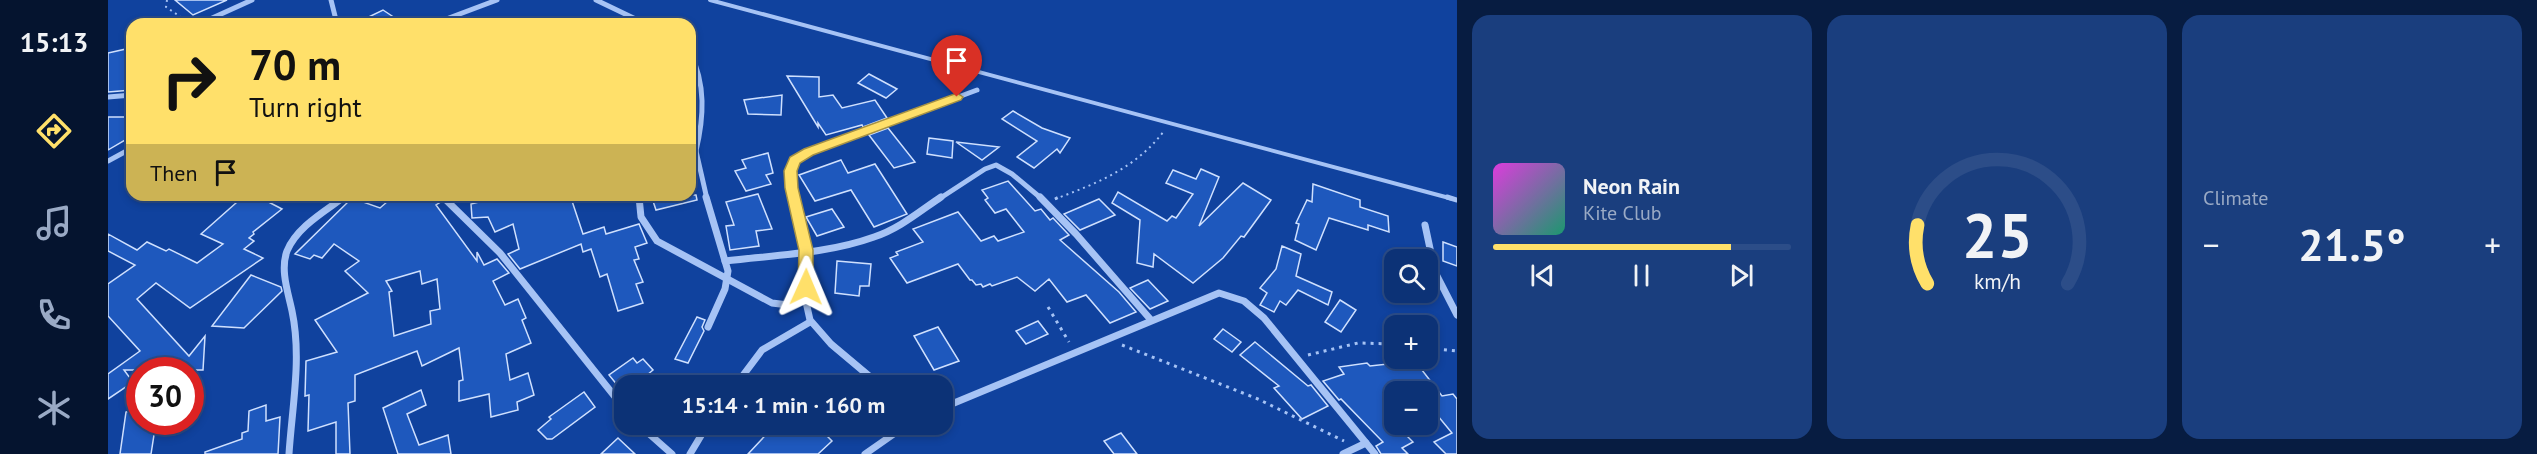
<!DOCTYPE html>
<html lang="en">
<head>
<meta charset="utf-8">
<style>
	body { margin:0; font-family:"PT Sans",sans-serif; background:#1a3e7e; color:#f1f3f6; height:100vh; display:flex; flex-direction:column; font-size:22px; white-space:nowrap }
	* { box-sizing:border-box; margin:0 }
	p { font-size:20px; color:#9aaac5 }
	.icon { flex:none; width:33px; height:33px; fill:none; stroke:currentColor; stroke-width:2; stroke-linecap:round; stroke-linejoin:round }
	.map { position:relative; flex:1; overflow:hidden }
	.panel { display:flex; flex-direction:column; gap:15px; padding:15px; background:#071c41; width:1080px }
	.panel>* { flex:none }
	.hud { position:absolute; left:18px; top:18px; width:570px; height:183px; border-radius:18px; box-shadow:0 3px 9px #0003,0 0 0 2px #2c4d88; background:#ffe06a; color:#111; overflow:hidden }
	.buttons { position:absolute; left:1276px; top:249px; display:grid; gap:12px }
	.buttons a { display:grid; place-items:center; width:54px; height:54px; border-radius:12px; background:#0c3276; box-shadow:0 3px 9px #0003,0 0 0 2px #2c4d88; font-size:30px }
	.speed { position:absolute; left:18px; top:357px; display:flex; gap:12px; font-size:30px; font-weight:700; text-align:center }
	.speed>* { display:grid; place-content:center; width:78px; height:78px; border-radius:50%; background:#0c3276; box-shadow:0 3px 9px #0003,0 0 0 2px #2c4d88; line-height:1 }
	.speed .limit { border:9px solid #d22; background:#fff; color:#111 }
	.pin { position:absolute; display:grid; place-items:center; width:51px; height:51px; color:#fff; margin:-62px -26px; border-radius:50% 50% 50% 0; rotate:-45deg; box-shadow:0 0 6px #0007 }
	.pin .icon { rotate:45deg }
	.me { position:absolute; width:66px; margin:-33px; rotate:1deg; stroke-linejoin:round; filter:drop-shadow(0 0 4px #0008) }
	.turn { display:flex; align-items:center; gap:21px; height:126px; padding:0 24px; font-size:27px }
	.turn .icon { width:78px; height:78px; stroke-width:2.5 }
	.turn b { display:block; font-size:42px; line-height:51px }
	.then { display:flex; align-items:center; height:57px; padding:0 24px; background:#0003; gap:12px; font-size:22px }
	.big { font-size:45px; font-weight:700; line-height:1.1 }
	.panel .widget { flex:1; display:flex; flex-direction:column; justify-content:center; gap:9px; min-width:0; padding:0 21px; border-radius:18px; background:#1a3e7e }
	.panel .dial { align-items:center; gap:0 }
	.dial svg { height:156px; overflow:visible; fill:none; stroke:#2c4d88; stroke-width:7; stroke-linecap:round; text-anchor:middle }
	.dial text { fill:#f1f3f6; stroke:none }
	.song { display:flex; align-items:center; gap:18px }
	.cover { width:72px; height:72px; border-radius:9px; background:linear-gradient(135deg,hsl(300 70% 55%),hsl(160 70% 35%)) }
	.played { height:6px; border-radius:3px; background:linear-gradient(90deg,#ffe06a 80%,#2c4d88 80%) }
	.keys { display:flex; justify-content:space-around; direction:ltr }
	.heat { display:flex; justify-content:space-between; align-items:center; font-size:33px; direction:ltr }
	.panel .tiles { flex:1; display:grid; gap:15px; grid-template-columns:repeat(3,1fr) }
	.trip { position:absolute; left:506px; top:375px; width:339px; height:60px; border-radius:18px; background:#0c3276; box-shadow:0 3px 9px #0003,0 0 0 2px #2c4d88; font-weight:700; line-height:60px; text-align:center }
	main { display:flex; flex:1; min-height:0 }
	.tabs { display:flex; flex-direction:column; width:108px; justify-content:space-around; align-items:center; background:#05142f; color:#9aaac5 }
	.tabs .icon { width:42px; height:42px }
	.tabs .current { color:#ffe06a }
	.tabs b { font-size:27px; color:#f1f3f6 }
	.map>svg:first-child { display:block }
	.building { fill:#1e58bd; stroke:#cfe0fe; stroke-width:1.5; fill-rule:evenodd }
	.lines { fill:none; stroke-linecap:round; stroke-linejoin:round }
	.path-far1 { stroke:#a6c3f5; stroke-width:2; stroke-dasharray:2 4; stroke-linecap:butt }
	.path { stroke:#a6c3f5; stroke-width:3; stroke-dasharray:3 5; stroke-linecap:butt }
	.service-far1 { stroke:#a6c3f5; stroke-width:4 }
	.service { stroke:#a6c3f5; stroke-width:5 }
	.minor-far1 { stroke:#a6c3f5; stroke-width:5 }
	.minor { stroke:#a6c3f5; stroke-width:7 }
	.route { fill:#ffe06a; stroke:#a69245; stroke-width:1.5 }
</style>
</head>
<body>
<main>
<nav class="tabs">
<b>15:13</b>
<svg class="icon current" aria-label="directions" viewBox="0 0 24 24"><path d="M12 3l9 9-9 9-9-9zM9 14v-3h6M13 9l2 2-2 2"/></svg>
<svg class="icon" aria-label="music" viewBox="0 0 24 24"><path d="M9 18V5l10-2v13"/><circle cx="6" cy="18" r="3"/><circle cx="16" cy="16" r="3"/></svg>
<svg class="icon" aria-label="phone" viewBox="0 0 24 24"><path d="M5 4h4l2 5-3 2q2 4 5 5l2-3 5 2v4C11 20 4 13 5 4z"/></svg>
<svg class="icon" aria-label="climate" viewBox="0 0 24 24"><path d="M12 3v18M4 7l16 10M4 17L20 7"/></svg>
</nav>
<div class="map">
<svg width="1349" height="454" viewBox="0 0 1349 454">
	<rect width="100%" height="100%" fill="#10429e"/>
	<g class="building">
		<polygon points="67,0 119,0 85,15"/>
		<polygon points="275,10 296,24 246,24"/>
		<polygon points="18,49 20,70 24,71 24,90 0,92 0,53"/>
		<polygon points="761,74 789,89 778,98 750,83"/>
		<polygon points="679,76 711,77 711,97 725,95 734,108 767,100 779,118 755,127 754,125 718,135 710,123 710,127"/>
		<polygon points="674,95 673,115 640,114 636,100"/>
		<polygon points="905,111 934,128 962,138 952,153 949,149 926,168 909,157 929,141 894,119"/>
		<polygon points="0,117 24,117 24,136 0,150"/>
		<polygon points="780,128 807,162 786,168 761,135"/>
		<polygon points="821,138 845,141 844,158 819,154"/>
		<polygon points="848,142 891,147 874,160"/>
		<polygon points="660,153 665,173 658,175 663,184 638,191 627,171 638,168 634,160"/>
		<polygon points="733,160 740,173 767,164 799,214 766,227 743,190 707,201 691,175"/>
		<polygon points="1093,169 1111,177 1091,226 1135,183 1163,200 1136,237 1133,236 1115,258 1085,283 1046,254 1045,267 1029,263 1032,220 1004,203 1010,192 1059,221 1064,216 1068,218 1085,194 1058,183 1065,170 1088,179"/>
		<polygon points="900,181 927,211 933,209 942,220 945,218 961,235 952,240 1011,292 1028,312 1002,323 978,295 959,302 941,279 927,291 909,277 884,286 882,284 875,287 873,284 868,285 864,280 862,280 850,264 799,283 782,258 790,255 788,252 815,242 805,229 850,212 873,241 886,236 890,241 916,232 898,209 887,213 877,200 880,198 874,190"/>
		<polygon points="1205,184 1252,200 1252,207 1280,216 1281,232 1260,225 1260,230 1221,218 1208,250 1187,240 1191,224 1188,223 1199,200 1204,202"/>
		<polygon points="650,194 664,229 648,231 651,246 622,250 618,226 626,225 618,202"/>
		<polygon points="137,195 147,195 174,209 145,232 146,234 141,238 146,241 136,249 155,258 82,308 48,283 29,299 81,356 97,336 95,370 16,370 25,382 0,399 0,374 32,351 0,316 0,284 27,265 0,251 0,234 29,250 39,242 58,251 61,249 89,263 115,244 93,234"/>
		<path d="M287,195H318L331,203L328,205L369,261V252L376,265L389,259L401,273L385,281L397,305L410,299L418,318L414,320L423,343L398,354L402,380L420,373L426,395L409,402L410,410L383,417L381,394L351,401V381L355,380L351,348L314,366L309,351L247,375V401L240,403L242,454H228V422L200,431L201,395L197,396L198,361L229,352L207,320L260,293L237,271L251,261L226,244L214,258L206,255L202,259L187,254L244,198L272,208ZM312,271L314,284L329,279L332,309L322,311L323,324L286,336L281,292L284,291L278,281Z"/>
		<polygon points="391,195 462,195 475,234 496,227 498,234 531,224 539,243 527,247 531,259 526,260 535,282 528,284 535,303 510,311 499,274 492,277 483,249 475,252 473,244 412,269 400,254 411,249 405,224 387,232 380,217 364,218 363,204 391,197"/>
		<polygon points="543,195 588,195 589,200 548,210"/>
		<polygon points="991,199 1007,215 972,230 956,214"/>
		<polygon points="724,209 736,227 709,236 698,217"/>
		<polygon points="1335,242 1349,247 1349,266 1335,261"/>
		<polygon points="1174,246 1193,254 1188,276 1224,292 1220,305 1190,290 1178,305 1172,301 1166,312 1152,305 1159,293 1152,288 1168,269"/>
		<polygon points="729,261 763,264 761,286 752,286 751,296 727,293"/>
		<polygon points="143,275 173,287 174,291 136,328 104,326"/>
		<polygon points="1040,280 1060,301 1042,309 1022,288"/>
		<polygon points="1232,300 1248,310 1233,332 1217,322"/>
		<polygon points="589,317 597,320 594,327 596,331 580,363 567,359"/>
		<polygon points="930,321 940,334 918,344 908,331"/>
		<polygon points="830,327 851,361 826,370 806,336"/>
		<polygon points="1115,329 1133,342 1124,352 1106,339"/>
		<polygon points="1147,342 1200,386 1203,385 1220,406 1194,419 1166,388 1171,386 1132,355"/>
		<polygon points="525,358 529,363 535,359 545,370 526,386 510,386 501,375"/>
		<polygon points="1307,361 1334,396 1345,394 1349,399 1349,454 1338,454 1326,442 1344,433 1325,410 1320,410 1320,392 1280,392 1287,401 1287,424 1305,442 1294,448 1300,454 1273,454 1268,446 1275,442 1233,399 1231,400 1215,381 1236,374 1231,367 1259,363 1262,366"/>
		<polygon points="313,390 318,405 299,414 311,445 340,435 343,454 290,454 275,408"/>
		<polygon points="476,392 487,407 444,439 439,439 430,430 443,419 441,417"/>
		<polygon points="158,405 158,421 172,417 170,454 97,454 97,452 134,439 134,433 140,431 141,411"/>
		<polygon points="32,408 32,422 48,422 43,454 12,454 18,412"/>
		<polygon points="668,424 707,424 724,441 710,454 640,454"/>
		<polygon points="1013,433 1029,454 1006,454 996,441"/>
		<polygon points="510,438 527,454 493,454"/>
	</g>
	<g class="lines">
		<g class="path-far1">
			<polyline points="59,0 58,7 80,22"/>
			<path d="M947,199C990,183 1028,168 1056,131"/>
		</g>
		<g class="path">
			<polyline points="947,199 951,197"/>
			<polyline points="940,307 961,342"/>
			<polyline points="1014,345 1150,399 1236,441"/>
			<polyline points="1320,348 1349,351"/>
			<polyline points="1200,355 1250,343 1287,344"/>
		</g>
		<polyline class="service-far1" points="602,0 1345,199"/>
		<polyline class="service" points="1339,197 1349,200"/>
		<g class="minor-far1">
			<polyline points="223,0 229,24"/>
			<polyline points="488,0 538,24"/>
			<polyline points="91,24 144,0"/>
			<polyline points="325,24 389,0"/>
			<path d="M582,52C598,84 596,117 588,151L582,153"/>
			<polyline points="0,97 24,95"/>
			<polyline points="588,151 599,199"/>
			<polyline points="0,161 24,148"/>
			<polyline points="332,195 336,199"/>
			<polyline points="531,195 531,199"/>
			<polyline points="234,199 239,195"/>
			<polyline points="684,199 684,167 694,155 869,90"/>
			<polyline points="831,199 877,169 888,165 904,174 934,199"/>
		</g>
		<g class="minor">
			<polyline points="335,197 392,253 516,408"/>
			<polyline points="531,197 533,217 549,241 664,303 680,305 698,300"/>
			<polyline points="598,197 620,271 617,289 600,327"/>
			<polyline points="684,197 698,248 698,302 702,320 723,344 773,386"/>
			<polyline points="932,197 968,234 1043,320"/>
			<polyline points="1317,225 1327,272 1349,315"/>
			<path d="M617,261C666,255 719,254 766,237C791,229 812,211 833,197"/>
			<polyline points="627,386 654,350 702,322"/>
			<polyline points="834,408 1111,293 1136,301 1156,318 1267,454"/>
			<polyline points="530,424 564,454"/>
			<path d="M181,454C184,407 194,358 184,311C180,292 172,270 179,251C189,227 216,212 236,197"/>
			<polyline points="582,454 600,424"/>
			<polyline points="757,454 800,424"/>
			<polyline points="1235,454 1258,443"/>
		</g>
	</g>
	<polygon class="route" points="849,93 855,97 853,100 705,155 692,163 689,171 690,188 705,250 705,287 703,291 692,291 690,287 691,250 677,188 676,171 682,157 696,149"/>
</svg>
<div class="buttons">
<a><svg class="icon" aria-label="search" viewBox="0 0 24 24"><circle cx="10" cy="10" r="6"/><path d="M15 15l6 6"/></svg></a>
<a>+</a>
<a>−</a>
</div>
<div class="speed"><div class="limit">30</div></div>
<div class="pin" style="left:849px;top:97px;background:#d93025"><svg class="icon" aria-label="arrive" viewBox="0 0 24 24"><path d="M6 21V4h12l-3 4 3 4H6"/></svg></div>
<svg class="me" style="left:698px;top:287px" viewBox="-20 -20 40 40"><path d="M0-17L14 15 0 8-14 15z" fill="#ffe06a" stroke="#fff" stroke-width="4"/></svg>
<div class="trip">15:14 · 1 min · 160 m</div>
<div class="hud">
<div class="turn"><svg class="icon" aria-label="right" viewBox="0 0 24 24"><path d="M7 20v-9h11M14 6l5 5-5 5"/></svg><div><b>70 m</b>Turn right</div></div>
<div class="then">Then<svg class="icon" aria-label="arrive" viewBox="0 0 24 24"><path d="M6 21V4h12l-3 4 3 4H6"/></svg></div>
</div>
</div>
<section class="panel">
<div class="tiles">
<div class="widget">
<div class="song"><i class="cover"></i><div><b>Neon Rain</b><p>Kite Club</p></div></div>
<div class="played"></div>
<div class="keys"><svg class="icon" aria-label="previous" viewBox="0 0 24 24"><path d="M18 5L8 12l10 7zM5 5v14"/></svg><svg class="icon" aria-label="pause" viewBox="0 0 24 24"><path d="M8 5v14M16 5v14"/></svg><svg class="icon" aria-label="next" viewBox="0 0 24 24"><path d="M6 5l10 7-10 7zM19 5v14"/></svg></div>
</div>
<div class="widget dial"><svg viewBox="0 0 100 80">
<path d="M14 69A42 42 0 1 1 86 69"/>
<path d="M14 69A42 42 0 0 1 9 39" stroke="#ffe06a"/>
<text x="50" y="56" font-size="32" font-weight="700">25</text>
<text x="50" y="72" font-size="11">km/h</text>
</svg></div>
<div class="widget"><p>Climate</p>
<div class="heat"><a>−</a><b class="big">21.5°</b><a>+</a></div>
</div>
</div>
</section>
</main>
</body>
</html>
